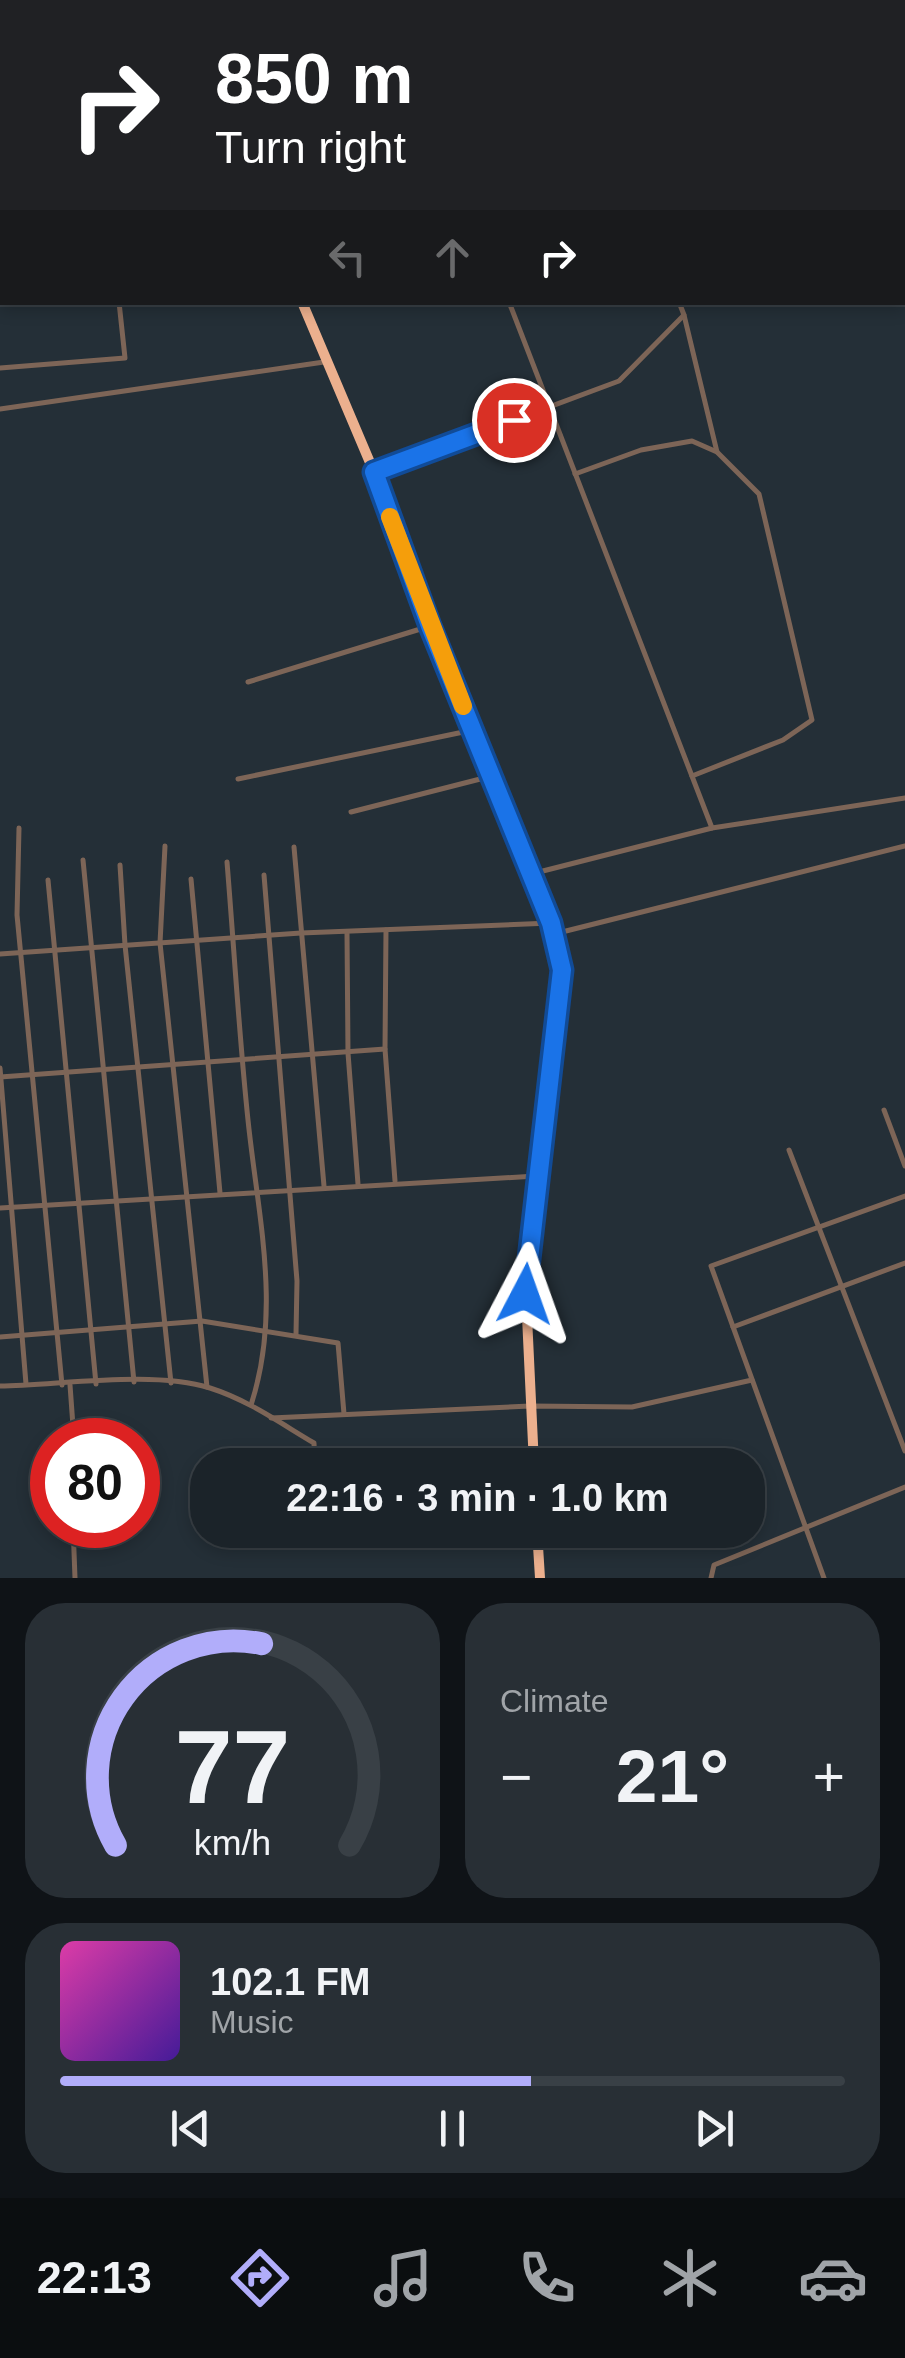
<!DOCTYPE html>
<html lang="en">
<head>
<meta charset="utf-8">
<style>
	body { margin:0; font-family:Helvetica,sans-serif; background:#282f35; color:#f1f3f6; height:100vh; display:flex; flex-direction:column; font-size:38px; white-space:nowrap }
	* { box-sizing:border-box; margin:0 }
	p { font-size:32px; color:#a0a4a8 }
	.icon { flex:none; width:55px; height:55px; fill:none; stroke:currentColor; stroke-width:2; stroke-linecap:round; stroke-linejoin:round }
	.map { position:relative; height:1578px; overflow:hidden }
	.details { display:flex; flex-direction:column; gap:25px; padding:25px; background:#0f1317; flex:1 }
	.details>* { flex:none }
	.hud { position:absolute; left:0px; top:0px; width:905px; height:305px; box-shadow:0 5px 15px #0003,0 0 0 2px #394046; background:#202124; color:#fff; overflow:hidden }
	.speed { position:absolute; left:30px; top:1418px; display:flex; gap:20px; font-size:50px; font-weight:700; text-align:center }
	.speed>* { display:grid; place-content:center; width:130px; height:130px; border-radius:50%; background:#1b2329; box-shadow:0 5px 15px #0003,0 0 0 2px #394046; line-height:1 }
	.speed .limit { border:15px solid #d22; background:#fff; color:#111 }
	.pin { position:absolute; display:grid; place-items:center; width:85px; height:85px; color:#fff; margin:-42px; border:5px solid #fff; border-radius:50%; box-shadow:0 2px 10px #0007 }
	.me { position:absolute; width:110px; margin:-55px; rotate:4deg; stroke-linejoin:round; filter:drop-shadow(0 0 8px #0008) }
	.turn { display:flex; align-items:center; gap:35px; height:210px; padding:0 50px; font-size:45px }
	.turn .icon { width:130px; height:130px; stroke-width:2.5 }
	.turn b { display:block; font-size:70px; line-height:85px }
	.lanes { display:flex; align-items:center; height:95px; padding:0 50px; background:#0003; justify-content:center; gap:50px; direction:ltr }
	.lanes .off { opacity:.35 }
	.big { font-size:75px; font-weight:700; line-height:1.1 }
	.details .tile { flex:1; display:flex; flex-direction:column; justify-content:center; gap:15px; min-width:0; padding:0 35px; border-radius:40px; background:#282f35 }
	.details .dial { align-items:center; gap:0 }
	.dial svg { height:260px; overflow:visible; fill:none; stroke:#394046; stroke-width:7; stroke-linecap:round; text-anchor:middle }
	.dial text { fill:#f1f3f6; stroke:none }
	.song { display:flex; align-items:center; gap:30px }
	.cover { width:120px; height:120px; border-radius:15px; background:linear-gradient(135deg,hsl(320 70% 55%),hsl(260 70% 35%)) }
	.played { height:10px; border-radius:5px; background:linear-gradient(90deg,#b1adfa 60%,#394046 60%) }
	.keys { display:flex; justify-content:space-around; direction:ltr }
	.heat { display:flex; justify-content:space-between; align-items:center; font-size:55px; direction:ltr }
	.details .tiles { flex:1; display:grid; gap:25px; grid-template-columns:1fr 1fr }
	.tile:last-child { grid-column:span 2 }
	.trip { position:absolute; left:190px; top:1448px; width:575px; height:100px; border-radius:40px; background:#1b2329; box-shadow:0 5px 15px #0003,0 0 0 2px #394046; font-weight:700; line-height:100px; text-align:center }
	.tab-bar { display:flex; height:160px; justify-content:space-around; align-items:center; background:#0b0e10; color:#a0a4a8 }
	.tab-bar .icon { width:70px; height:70px }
	.tab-bar .active { color:#b1adfa }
	.tab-bar b { font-size:45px; color:#f1f3f6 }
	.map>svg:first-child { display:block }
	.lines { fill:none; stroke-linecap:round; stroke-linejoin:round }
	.street { stroke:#7d6557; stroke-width:5 }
	.highway { stroke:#ecb08e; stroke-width:10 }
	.route-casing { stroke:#114b97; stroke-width:25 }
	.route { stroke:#1a73e8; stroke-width:18 }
	.slow { stroke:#f59e0b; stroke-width:18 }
</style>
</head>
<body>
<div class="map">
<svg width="905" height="1578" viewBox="0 0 905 1578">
	<rect width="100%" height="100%" fill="#242f37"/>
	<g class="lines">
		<g class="street">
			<polyline points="85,0 85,2"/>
			<polyline points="383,0 385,2"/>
			<polyline points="0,54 2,54"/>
			<polyline points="0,144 2,144"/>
			<polyline points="0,286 2,286"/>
			<polyline points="509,302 712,828"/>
			<polyline points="684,315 717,452"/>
			<polyline points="0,368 125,358 119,302"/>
			<polyline points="0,409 324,362"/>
			<polyline points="374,472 619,381 684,315 679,302"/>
			<polyline points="575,474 641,450 692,441 717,452 759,494 812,720 783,740 692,776"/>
			<polyline points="248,682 427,627"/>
			<polyline points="238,779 473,730"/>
			<polyline points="351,812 492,776"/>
			<polyline points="19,828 17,915 62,1385"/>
			<polyline points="165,846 160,943 207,1387"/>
			<polyline points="294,847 324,1186"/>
			<polyline points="83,860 134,1382"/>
			<path d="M227,862C234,948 239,1034 248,1120C258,1217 282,1310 251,1405"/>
			<polyline points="120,865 125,945 171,1383"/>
			<polyline points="535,873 712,828 905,798"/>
			<polyline points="264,875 297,1281 296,1334"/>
			<polyline points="191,879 220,1193"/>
			<polyline points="48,880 96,1384"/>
			<polyline points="386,930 385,1049 395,1181"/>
			<polyline points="347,933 348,1053 358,1184"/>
			<polyline points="554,934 905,846"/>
			<polyline points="0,954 301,933 551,923"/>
			<polyline points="0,1068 26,1384"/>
			<polyline points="0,1077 385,1049"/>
			<polyline points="884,1110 905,1166"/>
			<polyline points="789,1150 905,1451"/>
			<polyline points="0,1208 536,1176"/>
			<polyline points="733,1327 905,1263"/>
			<polyline points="0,1337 202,1321 338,1343 344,1414"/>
			<polyline points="70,1385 74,1440"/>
			<path d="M0,1386C61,1385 153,1370 210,1388C248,1400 280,1423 314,1443L315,1465"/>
			<polyline points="271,1418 530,1406 632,1407 752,1380"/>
			<polyline points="73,1525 75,1578"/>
			<polyline points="318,1530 416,1530"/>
			<polyline points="711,1578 714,1565 905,1487"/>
			<polyline points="824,1578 711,1266 905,1196"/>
		</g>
		<g class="highway">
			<polyline points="142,0 143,2"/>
			<polyline points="302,302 374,472 429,626 516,829 551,923 562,970 560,1019 525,1274 534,1465"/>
			<polyline points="537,1530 540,1578"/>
		</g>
	</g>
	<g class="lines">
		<g class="route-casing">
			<polyline id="route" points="514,420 374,472 430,626 551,923 562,970 525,1294"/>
		</g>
		<use href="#route" class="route"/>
		<polyline class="slow" points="390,517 463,706"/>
	</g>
</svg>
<div class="speed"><div class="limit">80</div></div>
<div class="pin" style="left:514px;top:420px;background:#d93025"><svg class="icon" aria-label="arrive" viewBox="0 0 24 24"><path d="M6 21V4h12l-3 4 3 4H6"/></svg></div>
<svg class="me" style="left:525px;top:1294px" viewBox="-20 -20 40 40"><path d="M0-17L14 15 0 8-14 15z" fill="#1a73e8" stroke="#fff" stroke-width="4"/></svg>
<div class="trip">22:16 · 3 min · 1.0 km</div>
<div class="hud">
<div class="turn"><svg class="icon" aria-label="right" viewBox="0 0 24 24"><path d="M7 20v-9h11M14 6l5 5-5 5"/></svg><div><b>850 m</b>Turn right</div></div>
<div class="lanes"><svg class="icon off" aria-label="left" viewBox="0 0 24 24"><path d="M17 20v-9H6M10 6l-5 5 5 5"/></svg><svg class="icon off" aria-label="ahead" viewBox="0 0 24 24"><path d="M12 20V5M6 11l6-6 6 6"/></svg><svg class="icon" aria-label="right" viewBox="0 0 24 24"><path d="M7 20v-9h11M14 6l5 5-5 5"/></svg></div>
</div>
</div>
<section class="details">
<div class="tiles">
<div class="tile dial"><svg viewBox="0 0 100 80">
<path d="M14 69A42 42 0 1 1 86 69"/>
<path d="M14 69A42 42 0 0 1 59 7" stroke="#b1adfa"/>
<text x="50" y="56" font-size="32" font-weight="700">77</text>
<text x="50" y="72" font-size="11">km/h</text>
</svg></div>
<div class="tile"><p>Climate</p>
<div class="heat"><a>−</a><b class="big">21°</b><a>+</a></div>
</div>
<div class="tile">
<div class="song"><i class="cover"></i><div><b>102.1 FM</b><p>Music</p></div></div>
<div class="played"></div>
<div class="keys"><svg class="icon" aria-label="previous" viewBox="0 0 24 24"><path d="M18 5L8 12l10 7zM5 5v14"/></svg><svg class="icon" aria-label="pause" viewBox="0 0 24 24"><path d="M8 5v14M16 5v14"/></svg><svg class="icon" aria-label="next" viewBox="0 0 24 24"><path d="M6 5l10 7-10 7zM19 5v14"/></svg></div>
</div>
</div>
</section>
<nav class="tab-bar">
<b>22:13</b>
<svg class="icon active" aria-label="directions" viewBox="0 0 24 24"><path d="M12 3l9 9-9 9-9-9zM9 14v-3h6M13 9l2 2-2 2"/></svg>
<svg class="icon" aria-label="music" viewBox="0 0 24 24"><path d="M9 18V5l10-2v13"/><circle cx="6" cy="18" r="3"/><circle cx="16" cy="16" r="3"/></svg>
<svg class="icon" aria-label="phone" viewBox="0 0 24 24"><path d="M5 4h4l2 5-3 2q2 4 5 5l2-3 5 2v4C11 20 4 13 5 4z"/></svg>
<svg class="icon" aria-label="climate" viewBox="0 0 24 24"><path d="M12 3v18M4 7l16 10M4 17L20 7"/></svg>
<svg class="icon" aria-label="car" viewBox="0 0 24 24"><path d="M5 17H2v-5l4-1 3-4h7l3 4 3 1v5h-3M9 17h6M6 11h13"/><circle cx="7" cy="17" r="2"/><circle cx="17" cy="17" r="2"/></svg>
</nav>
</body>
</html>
